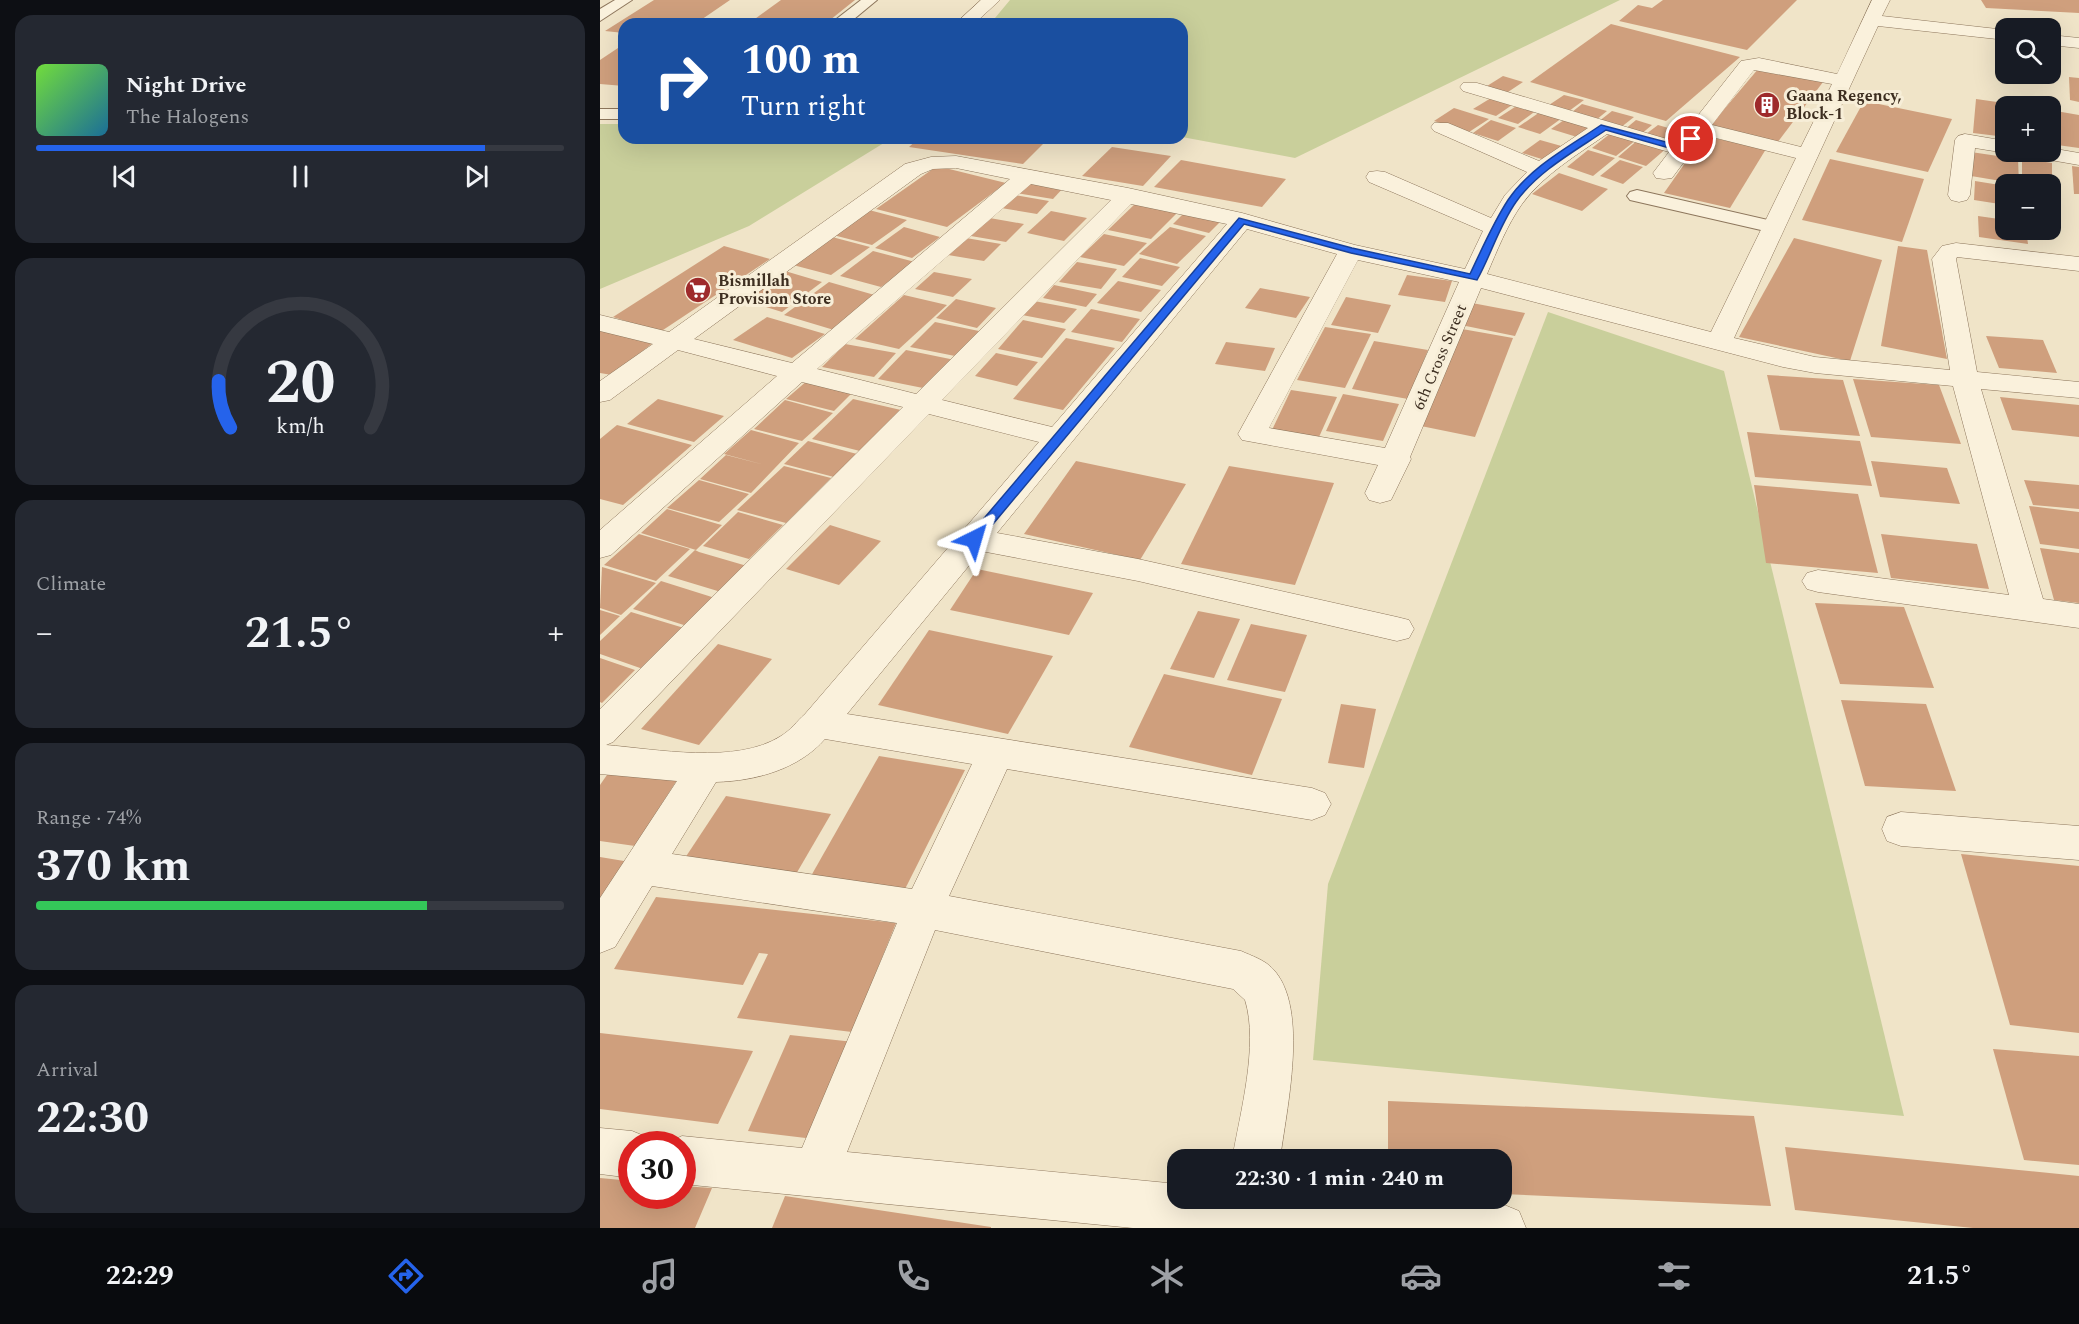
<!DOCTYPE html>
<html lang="en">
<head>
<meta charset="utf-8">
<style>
	body { margin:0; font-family:Spectral,serif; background:#242831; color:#f1f3f6; height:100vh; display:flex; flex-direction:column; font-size:22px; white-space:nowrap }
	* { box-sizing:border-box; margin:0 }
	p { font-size:20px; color:#9ea1a6 }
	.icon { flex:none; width:33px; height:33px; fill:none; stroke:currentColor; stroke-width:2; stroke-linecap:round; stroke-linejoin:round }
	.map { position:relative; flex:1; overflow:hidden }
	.side { display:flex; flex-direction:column; gap:15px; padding:15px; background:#0d0f14; width:600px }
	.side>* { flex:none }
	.guide { position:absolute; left:18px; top:18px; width:570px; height:126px; border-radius:18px; box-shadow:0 6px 24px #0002; background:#1a4fa0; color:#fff; overflow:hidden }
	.fabs { position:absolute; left:1395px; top:18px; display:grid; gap:12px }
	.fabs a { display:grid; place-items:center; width:66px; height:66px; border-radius:12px; background:#171b24; box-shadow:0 6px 24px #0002; font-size:30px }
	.speed { position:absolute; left:18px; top:1131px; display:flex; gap:12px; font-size:30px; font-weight:700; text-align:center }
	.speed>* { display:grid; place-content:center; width:78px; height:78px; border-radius:50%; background:#171b24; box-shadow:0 6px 24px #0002; line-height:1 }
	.speed .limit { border:9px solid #d22; background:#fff; color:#111 }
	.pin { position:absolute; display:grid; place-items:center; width:51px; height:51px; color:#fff; margin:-26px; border:3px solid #fff; border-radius:50%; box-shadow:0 2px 6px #0007 }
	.me { position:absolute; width:66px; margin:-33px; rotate:40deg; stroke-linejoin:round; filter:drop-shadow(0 0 4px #0008) }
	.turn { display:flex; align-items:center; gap:21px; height:126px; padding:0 24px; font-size:27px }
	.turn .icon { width:78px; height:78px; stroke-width:2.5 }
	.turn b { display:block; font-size:42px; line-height:51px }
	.big { font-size:45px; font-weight:700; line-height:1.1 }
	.side .card { flex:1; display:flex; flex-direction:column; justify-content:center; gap:9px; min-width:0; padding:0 21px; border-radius:18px; background:#242831 }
	.side .dial { align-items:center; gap:0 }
	.dial svg { height:156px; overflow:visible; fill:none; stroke:#363941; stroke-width:7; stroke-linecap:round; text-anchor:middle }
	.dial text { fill:#f1f3f6; stroke:none }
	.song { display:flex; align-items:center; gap:18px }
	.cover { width:72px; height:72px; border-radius:9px; background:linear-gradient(135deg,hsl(100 70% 55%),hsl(200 70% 35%)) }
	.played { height:6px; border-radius:3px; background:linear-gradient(90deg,#2563eb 85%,#363941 85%) }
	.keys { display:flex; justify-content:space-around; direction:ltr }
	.heat { display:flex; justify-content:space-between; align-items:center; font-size:33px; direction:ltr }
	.charge { height:9px; border-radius:4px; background:linear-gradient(90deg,#34c759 74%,#363941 0) }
	.trip { position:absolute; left:567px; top:1149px; width:345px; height:60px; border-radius:18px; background:#171b24; box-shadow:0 6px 24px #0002; font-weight:700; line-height:60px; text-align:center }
	.menu { display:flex; height:96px; justify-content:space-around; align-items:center; background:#090b0e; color:#9ea1a6 }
	.menu .icon { width:42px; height:42px }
	.menu .on { color:#2563eb }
	.menu b { font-size:27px; color:#f1f3f6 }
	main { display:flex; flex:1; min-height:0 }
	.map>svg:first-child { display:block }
	.green { fill:#c9cf9b }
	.building { fill:#cf9f7d }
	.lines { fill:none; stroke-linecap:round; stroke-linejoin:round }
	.lane-casing { stroke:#8d765c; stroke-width:2 }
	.street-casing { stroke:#8d765c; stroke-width:1 }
	.lane { fill:#faf1dc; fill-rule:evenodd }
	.street { fill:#faf1dc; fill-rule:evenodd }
	.route { fill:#2563eb; stroke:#184099; stroke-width:1.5 }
	.labels { text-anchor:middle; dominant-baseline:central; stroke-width:6; stroke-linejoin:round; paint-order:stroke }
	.far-poi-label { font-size:16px; font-weight:bold; fill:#3d2e20; stroke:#f7eed8; text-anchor:start }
	.far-street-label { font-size:16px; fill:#3d2e20; stroke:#f7eed8 }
</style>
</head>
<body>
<main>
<section class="side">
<div class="card">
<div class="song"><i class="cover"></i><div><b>Night Drive</b><p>The Halogens</p></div></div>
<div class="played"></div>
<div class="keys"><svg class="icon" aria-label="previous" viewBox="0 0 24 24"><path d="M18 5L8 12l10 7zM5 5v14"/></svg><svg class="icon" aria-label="pause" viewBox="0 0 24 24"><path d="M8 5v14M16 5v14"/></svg><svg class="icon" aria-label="next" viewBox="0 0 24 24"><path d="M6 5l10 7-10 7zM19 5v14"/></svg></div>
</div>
<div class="card dial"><svg viewBox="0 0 100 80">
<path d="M14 69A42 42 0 1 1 86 69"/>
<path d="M14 69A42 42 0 0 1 8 45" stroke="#2563eb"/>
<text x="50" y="56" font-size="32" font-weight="700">20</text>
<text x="50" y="72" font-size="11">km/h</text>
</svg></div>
<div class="card"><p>Climate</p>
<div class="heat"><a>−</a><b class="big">21.5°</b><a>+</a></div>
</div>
<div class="card"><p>Range · 74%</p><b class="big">370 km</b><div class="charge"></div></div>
<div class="card"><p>Arrival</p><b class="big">22:30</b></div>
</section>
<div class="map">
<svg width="1479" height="1228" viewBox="0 0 1479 1228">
	<rect width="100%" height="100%" fill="#f0e4c8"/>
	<g class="green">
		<polygon points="410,0 1020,0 695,158 582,137 582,24 390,24"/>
		<polygon points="0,124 24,124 24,138 292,138 149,226 0,289"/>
		<polygon points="948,312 1124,371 1304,1116 713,1060 728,884"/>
	</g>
	<g class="building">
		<polygon points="54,0 130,0 95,24 24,24 24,33 5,31"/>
		<polygon points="181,0 255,0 225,24 148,24"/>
		<polygon points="1063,0 1197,0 1147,50 1019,21 1038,5 1052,8"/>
		<polygon points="1381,0 1479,0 1479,13 1386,8"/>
		<polygon points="1011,24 1140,57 1066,121 930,82"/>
		<polygon points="24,44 24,86 0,84 0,60"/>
		<polygon points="1159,68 1223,82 1177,143 1109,127"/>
		<polygon points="903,76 923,82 908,92 887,86"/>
		<polygon points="1469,77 1479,78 1479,102 1470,100"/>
		<polygon points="964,95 984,100 969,111 949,105"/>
		<polygon points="891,98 912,105 896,116 873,109"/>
		<polygon points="1376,99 1418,105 1406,106 1406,137 1373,133"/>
		<polygon points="1264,101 1352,119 1328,172 1236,152"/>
		<polygon points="982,104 1007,111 996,120 972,112"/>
		<polygon points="918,105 937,110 918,124 898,118"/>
		<polygon points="854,108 889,119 869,132 834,121"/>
		<polygon points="1450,110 1479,115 1479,148 1450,144"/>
		<polygon points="1012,111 1034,117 1020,128 998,122"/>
		<polygon points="940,112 962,118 940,134 918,127"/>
		<polygon points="891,120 916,128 898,141 873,133"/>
		<polygon points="964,120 989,127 977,137 951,129"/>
		<polygon points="1036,120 1052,125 1040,135 1024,130"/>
		<polygon points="1058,125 1082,132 1071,142 1046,134"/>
		<polygon points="1011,133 1036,140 1016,156 992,148"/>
		<polygon points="1104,136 1166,149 1130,208 1064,193"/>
		<polygon points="319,138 449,138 423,164 309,147"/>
		<polygon points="1040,138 1068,147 1046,166 1018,157"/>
		<polygon points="940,140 965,147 948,161 922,153"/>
		<polygon points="512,147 571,156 543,186 482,176"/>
		<polygon points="988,150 1015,158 993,176 967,167"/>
		<polygon points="1371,152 1418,159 1419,184 1371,176"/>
		<polygon points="1422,158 1452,163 1452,184 1422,184"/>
		<polygon points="1230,159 1324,179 1302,242 1202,220"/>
		<polygon points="581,160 686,179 662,207 554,187"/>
		<polygon points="1020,160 1043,167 1023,184 1000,176"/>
		<polygon points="337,166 406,183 347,227 276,209"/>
		<polygon points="1472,166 1479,167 1479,194 1474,194"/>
		<polygon points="959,173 1008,189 982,211 932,194"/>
		<polygon points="1375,181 1406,186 1406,205 1374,200"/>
		<polygon points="428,182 464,187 453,199 416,193"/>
		<polygon points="414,195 449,201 437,214 401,208"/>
		<polygon points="537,202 579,211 551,239 508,230"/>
		<polygon points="269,210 307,220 272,245 233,235"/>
		<polygon points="451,211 487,218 464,241 427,233"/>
		<polygon points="586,211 622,220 609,233 573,224"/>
		<polygon points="1378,216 1406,220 1406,230 1426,230 1428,244 1379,237"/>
		<polygon points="384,217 424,224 406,242 365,235"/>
		<polygon points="304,227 340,237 312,258 275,248"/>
		<polygon points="570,227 606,236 577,264 539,254"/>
		<polygon points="504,234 547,243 524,266 480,257"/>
		<polygon points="232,237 270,247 231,275 193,265"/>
		<polygon points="366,238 401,244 384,261 348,255"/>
		<polygon points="1194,238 1282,260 1250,361 1139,337"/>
		<polygon points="124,246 170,259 60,332 13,317"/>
		<polygon points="1298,246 1327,250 1347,359 1281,346"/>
		<polygon points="273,251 315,262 281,287 240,276"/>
		<polygon points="540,258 580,267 562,286 522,277"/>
		<polygon points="477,262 517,269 501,289 459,282"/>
		<polygon points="185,271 222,282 182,312 143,300"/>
		<polygon points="334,272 372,279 353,297 315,289"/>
		<polygon points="807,275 852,281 845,302 798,295"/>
		<polygon points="518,281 561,290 541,312 497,303"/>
		<polygon points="229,282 278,296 234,330 184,315"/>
		<polygon points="454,285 497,294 486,307 443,298"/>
		<polygon points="660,288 710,297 696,318 645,308"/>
		<polygon points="304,295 347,305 299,349 255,339"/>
		<polygon points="746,297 791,305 778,333 731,325"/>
		<polygon points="356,299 396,308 377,328 336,318"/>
		<polygon points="434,301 477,309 464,323 422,315"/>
		<polygon points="872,303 925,313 915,336 861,325"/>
		<polygon points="491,309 540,319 522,342 471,332"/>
		<polygon points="167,317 225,334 192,358 133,340"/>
		<polygon points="423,320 466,329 442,358 398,349"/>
		<polygon points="335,322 379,331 355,356 310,347"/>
		<polygon points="725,327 771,334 745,388 697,380"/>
		<polygon points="0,329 58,339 12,375 0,373"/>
		<polygon points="862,329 913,338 875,437 816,425"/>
		<polygon points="1386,336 1443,340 1457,373 1399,368"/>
		<polygon points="466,338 515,348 463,410 413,399"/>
		<polygon points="774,341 828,350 808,399 752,389"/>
		<polygon points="626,342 675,348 665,371 615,364"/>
		<polygon points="245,344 296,353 274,377 222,367"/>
		<polygon points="306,350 355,360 328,389 278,379"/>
		<polygon points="396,353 438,362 417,386 375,376"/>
		<polygon points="1167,375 1243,380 1260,436 1180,430"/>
		<polygon points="1253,379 1339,385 1361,444 1271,437"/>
		<polygon points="208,380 254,391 234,411 186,399"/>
		<polygon points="691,390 737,397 719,437 672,430"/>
		<polygon points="743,394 799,404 783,441 726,431"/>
		<polygon points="1400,397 1479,405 1479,437 1412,430"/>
		<polygon points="58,399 124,416 94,442 27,424"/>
		<polygon points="253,399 301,410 260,451 212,439"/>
		<polygon points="185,400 233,413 202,441 154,429"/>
		<polygon points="17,425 92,445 23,505 0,499 0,439"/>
		<polygon points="151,430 199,443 151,493 100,479 126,455 169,466 124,454"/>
		<polygon points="1147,432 1260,441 1272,486 1155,477"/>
		<polygon points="208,441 257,454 234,477 184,464"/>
		<polygon points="476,461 586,484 540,560 424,534"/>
		<polygon points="1271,461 1347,468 1360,504 1280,497"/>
		<polygon points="184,466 231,478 186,523 137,510"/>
		<polygon points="629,466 734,483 695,585 581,564"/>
		<polygon points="99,480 149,494 119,522 67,508"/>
		<polygon points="1424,480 1479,485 1479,509 1433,505"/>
		<polygon points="1154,485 1258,494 1278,573 1166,563"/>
		<polygon points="1429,506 1479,512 1479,549 1440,544"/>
		<polygon points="67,509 118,524 122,525 96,550 41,533"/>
		<polygon points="138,512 183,525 149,559 103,546"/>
		<polygon points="230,525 281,541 239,585 186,569"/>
		<polygon points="39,534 90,549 56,581 4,565"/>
		<polygon points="1281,534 1377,544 1389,589 1291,578"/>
		<polygon points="1440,548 1479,553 1479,603 1454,600"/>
		<polygon points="95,550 99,552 147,566 121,592 68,576"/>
		<polygon points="2,567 53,582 56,583 21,615 0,608"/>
		<polygon points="377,569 493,593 469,635 350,610"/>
		<polygon points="61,581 115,598 87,626 33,609"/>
		<polygon points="1215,603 1304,607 1334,688 1240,684"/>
		<polygon points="0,610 20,616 0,635"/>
		<polygon points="598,611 640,619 614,678 570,669"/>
		<polygon points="31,612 84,628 43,669 0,654 0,641"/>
		<polygon points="651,624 707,635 685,692 627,680"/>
		<polygon points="329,630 453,656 408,734 278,705"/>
		<polygon points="118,644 172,659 99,745 41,729"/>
		<polygon points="0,658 35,670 2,703 0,702"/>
		<polygon points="564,674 682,699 652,775 529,747"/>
		<polygon points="1241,700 1326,704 1356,791 1265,786"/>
		<polygon points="741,704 776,709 764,768 728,763"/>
		<polygon points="279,756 365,770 303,893 211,876"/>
		<polygon points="9,772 77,780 35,846 0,841 0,785"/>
		<polygon points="126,796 231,814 192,881 83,861"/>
		<polygon points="1361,854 1479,866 1479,1033 1410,1025"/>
		<polygon points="0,857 30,862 0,908"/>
		<polygon points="56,897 296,923 252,1032 137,1018 168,954 159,953 143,985 14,969"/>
		<polygon points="0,1033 26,1036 153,1051 118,1124 0,1109"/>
		<polygon points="190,1035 254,1042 214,1139 148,1131"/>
		<polygon points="1393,1049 1479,1056 1479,1165 1424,1160"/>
		<polygon points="788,1101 1154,1116 1171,1206 902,1194 902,1160 788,1160"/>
		<polygon points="1185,1147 1479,1176 1479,1228 1373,1228 1195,1210"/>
		<polygon points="0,1178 32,1181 32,1196 82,1196 82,1186 112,1188 95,1228 0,1228"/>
		<polygon points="185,1196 391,1227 391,1228 172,1228"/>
	</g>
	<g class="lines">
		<g class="lane-casing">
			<g id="lane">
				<polygon points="15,0 32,0 0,21 0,9"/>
				<polygon points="261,0 277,0 248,24 230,24"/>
				<rect x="0" y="109" width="24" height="10"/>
				<polygon points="1037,190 1181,223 1184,227 1181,231 1174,233 1030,200 1027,196 1030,192"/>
			</g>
		</g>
		<g class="street-casing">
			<g id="street">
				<polygon points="381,0 400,0 374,24 355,24"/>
				<path d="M1272,0H1290L1282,16L1406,30V40L1278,26L1134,338L1215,357L1350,370L1332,259L1342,246L1356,243L1479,257V271L1357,257L1356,259L1377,372L1479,382V398L1381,389L1443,599L1479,604V628L1218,592L1207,589L1202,581L1207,573L1218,570L1409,595L1353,386L1215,373L1183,367L881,288L810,457L811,459L791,500L780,503L769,500L765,493L778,465L642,440L638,434L737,254L647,229L397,533L538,559L797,617L809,620L814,629L809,638L797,641L538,581L381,551L247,714L712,788L725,793L731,804L725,815L712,820L407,769L349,896L641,951C652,956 665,960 673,969C710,1008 686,1111 680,1160H632C640,1113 659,1045 645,1000L633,989L335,930L247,1152L578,1184V1198H803L902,1204L919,1211L926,1228H533L82,1184V1144H65L82,1136L202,1148L297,923L52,886L15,947L0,953V898L77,781L0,774V709L303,407L202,382L11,555L0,558V530L177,376L78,350L10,400L0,402V381L53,344L0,331V315L69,332L305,164L331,157L356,156L528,188L642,213L755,245L865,269L883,231L769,182L766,177L769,172L777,171L785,172L891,218L905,195L927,172L834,131L831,127L834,123H848L939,161L988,128L863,91L860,87L863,83H877L1077,142L1141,61L1159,58L1237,74ZM1154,70L1232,84L1201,147L1112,125ZM1007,134L1069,152L1053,173L1056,178L1064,179L1072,178L1104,135L1196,158L1111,332L887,274C897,251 907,225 922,204C944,174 977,155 1007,134ZM356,168L410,179L192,363L94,339L321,174L333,169ZM431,184L511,200L316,394L217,369ZM531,204L627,224L452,427L342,400ZM758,260L859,282L785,448L669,428ZM329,414L439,442L205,714C197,721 191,730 181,736C136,765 56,749 6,745L13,742ZM225,739L372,764L312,889L72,854L116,782C156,781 199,769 225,739Z"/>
				<polygon points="1450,35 1479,38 1479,48 1450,45"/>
				<polygon points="1365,134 1406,141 1406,152 1413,152 1406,153 1375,148 1370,195 1367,200 1359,202 1351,200 1348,195 1355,140 1358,136"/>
				<polygon points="1450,148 1479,153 1479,165 1427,156 1424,152 1450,152"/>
				<polygon points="1301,812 1479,826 1479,860 1301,846 1287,841 1282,829 1287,817"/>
				<polygon points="0,1128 32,1131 49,1138 51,1144 32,1144 32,1178 0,1174"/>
			</g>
		</g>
		<use href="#lane" class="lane"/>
		<use href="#street" class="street"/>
	</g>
	<path class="route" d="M1001,125L1081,146L1088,137L1096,139L1083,152L1006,130C975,151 938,171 916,202C899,226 891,255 877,280L751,253L644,224L378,542H369L367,539L369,536L639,218L752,248L870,274C882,249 893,223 908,200C930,167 969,147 1001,125Z"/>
	<defs>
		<g id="building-disc" transform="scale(1.35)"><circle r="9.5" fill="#9e2a2b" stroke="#f7eed8"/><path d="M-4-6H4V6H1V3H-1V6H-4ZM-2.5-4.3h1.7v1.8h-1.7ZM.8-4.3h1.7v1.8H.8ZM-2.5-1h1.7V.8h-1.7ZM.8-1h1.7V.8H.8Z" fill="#fff"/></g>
		<g id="supermarket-disc" transform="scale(1.35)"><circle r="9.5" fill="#9e2a2b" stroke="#f7eed8"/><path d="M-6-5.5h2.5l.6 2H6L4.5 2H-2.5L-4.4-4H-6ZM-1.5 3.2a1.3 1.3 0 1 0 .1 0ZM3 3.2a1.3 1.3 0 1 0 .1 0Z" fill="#fff"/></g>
	</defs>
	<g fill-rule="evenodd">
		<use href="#building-disc" x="1167" y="105"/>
		<use href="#supermarket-disc" x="98" y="290"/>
	</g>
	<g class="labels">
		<g class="far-poi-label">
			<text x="1186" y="96">Gaana Regency,<tspan x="1186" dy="18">Block-1</tspan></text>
			<text x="118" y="281">Bismillah<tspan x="118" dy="18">Provision Store</tspan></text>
		</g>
		<g class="far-street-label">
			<text transform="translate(840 357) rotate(-67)">6th Cross Street</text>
		</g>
	</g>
</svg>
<div class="fabs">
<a><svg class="icon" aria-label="search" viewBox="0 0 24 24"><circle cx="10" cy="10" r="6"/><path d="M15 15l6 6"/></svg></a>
<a>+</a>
<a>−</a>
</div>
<div class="speed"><div class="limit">30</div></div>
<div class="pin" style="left:1091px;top:139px;background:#d93025"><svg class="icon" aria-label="arrive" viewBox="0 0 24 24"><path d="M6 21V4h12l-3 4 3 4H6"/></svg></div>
<svg class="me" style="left:374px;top:539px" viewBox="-20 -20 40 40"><path d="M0-17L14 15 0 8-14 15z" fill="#2563eb" stroke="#fff" stroke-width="4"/></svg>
<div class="trip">22:30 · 1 min · 240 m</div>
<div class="guide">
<div class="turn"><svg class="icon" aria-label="right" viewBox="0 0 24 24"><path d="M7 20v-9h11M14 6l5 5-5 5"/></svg><div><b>100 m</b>Turn right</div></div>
</div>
</div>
</main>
<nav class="menu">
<b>22:29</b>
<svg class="icon on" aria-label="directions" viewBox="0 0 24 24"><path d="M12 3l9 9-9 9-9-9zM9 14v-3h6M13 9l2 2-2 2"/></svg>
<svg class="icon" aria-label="music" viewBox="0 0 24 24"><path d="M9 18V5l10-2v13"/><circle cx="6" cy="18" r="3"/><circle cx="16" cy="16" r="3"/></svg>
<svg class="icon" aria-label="phone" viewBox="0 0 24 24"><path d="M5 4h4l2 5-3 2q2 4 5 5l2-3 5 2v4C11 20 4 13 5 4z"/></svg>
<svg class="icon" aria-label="climate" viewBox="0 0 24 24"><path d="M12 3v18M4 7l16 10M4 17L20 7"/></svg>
<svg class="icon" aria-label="car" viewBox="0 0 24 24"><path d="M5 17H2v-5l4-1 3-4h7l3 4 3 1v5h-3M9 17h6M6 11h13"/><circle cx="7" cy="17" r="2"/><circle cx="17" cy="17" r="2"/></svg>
<svg class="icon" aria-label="filters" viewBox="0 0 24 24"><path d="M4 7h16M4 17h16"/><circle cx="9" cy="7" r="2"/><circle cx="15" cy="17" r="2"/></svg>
<b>21.5°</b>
</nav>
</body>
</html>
